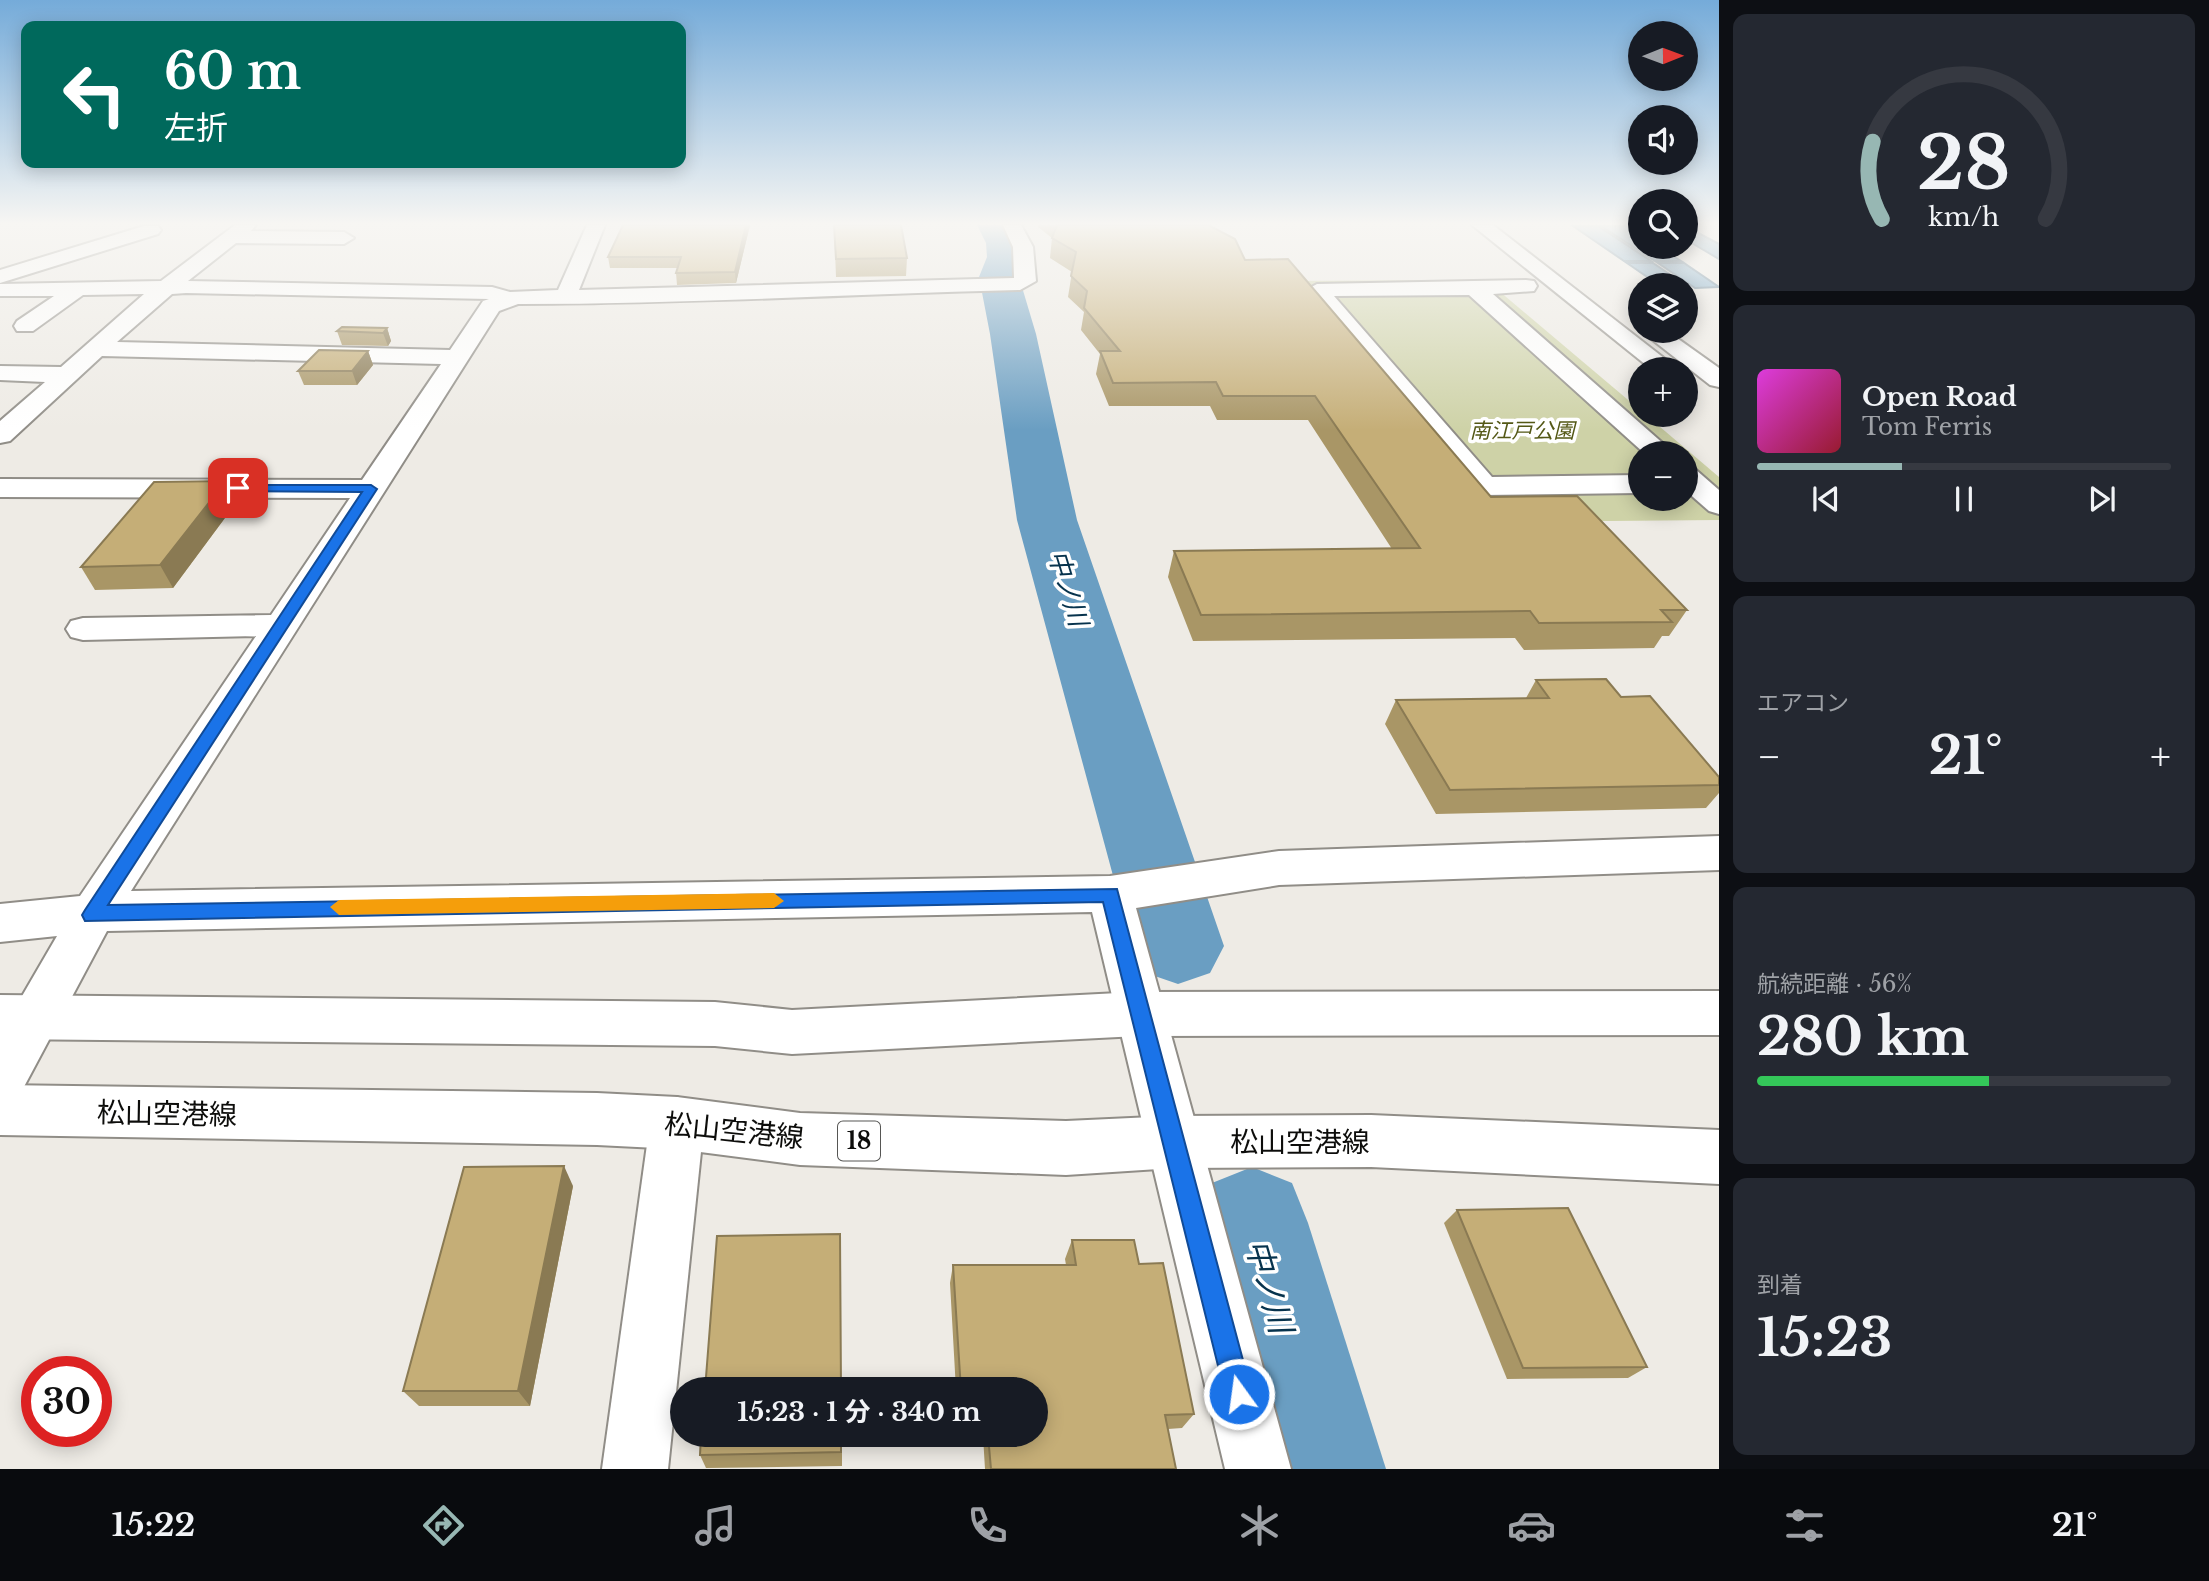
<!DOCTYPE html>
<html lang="ja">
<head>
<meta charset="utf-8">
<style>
	body { margin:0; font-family:"Libre Baskerville","Noto Sans JP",serif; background:#242831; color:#f1f3f6; height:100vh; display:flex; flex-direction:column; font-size:26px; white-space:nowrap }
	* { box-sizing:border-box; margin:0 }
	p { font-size:23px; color:#9ea1a6 }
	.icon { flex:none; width:38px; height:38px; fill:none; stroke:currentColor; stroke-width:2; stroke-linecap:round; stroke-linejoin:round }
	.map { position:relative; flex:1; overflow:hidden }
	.details { display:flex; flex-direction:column; gap:14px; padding:14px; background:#0d0f14; width:490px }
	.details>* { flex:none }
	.banner { position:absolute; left:21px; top:21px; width:665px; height:147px; border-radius:14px; box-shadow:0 4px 18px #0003; background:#00695c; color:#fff; overflow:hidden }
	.needle { width:46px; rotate:89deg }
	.buttons { position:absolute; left:1628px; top:21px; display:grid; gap:14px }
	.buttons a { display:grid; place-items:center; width:70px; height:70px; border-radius:50%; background:#171b24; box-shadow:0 4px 18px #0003; font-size:35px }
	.speed { position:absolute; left:21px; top:1356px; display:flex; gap:14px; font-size:35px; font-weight:700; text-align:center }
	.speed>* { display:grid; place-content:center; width:91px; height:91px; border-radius:50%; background:#171b24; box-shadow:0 4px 18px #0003; line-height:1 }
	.speed .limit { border:10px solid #d22; background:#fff; color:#111 }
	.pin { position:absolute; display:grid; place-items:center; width:60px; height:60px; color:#fff; margin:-30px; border-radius:14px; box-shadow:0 4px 10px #0006 }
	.me { position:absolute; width:77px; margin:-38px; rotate:346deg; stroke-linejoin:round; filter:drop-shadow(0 0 5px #0008) }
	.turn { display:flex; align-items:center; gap:24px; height:147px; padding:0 28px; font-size:32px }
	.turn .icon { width:91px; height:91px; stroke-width:2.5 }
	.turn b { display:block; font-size:49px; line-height:60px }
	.big { font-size:52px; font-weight:700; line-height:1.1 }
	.details .widget { flex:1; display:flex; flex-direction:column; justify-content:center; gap:10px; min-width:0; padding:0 24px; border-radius:14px; background:#242831 }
	.details .dial { align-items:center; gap:0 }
	.dial svg { height:182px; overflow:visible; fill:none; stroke:#363941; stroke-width:7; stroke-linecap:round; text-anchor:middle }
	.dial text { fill:#f1f3f6; stroke:none }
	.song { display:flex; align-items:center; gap:21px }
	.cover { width:84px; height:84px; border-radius:10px; background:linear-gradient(135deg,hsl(300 70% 55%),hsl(350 70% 35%)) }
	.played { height:7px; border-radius:4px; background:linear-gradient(90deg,#97b7b3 35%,#363941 35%) }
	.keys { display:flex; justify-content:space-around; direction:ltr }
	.heat { display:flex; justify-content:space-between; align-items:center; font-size:38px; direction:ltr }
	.charge { height:10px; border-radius:5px; background:linear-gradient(90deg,#34c759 56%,#363941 0) }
	.trip { position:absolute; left:670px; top:1377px; width:378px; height:70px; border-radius:35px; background:#171b24; box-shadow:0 4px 18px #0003; font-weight:700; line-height:70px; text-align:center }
	.tabs { display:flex; height:112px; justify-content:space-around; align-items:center; background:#090b0e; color:#9ea1a6 }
	.tabs .icon { width:49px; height:49px }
	.tabs .on { color:#97b7b3 }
	.tabs b { font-size:32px; color:#f1f3f6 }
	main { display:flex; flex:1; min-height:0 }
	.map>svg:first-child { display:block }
	.green { fill:#ced2a7; fill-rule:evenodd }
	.water { fill:#6a9ec2; stroke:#4e728b; stroke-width:2 }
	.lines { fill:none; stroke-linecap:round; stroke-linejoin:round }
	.river { fill:#6a9ec2; fill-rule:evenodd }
	.street-casing { stroke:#908d87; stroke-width:4 }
	.primary-casing { stroke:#908d87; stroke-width:4 }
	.street { fill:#fff; fill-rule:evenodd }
	.primary { fill:#fff; fill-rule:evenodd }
	.wall { fill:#a99666 }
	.shaded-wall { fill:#8a7a53 }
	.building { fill:#c5ae77; stroke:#8a7a53; stroke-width:2 }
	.route { fill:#1a73e8; stroke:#114b97; stroke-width:2 }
	.slow { fill:#f59e0b }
	.labels { text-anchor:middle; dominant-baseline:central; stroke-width:7; stroke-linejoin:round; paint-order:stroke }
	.far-park-label { font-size:21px; font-style:italic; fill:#545816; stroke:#fff }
	.shield { fill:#fff; stroke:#565654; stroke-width:2 }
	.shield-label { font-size:23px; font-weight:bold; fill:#0d0d0b }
	.water-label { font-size:26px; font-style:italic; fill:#07334d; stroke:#fff }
	.near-street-label { font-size:28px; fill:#0d0d0b; stroke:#fff }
	.near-water-label { font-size:32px; font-style:italic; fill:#07334d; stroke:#fff }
</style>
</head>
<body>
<main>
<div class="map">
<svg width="1719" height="1469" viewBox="0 0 1719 1469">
	<rect width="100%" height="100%" fill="#eeebe5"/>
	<path class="green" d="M1486,280L1640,410V415H1646L1719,477V520L1479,522L1283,281ZM1640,453H1685V499H1640Z"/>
	<g class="water">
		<polygon points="1573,226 1598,226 1651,261 1624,261"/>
		<polygon points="1601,226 1626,226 1640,235 1640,247 1658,247 1681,261 1655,261"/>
		<polygon points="1685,226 1719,244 1719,259 1685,239"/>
		<polygon points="1627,263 1653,263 1690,288 1659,285"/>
		<polygon points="1658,263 1684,263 1719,287 1695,288"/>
	</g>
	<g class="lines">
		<g class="river">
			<polygon points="977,225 1013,225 1024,243 1027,257 1019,277 1036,334 1077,520 1224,946 1210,973 1178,984 1146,973 1132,946 1017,520 990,334 979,277 987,257 986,243"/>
			<polygon points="1252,1167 1292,1183 1308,1223 1386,1469 1256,1469 1196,1223 1212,1183"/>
		</g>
		<g class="street-casing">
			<g id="street">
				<path d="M235,225H256L251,231L344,232L354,238L344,244L236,243L188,281L492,287L510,292L558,290L587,225H605L579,290L1014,278L1013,247L1003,225H1021L1033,247L1036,281L1020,290C853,294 686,304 518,304L499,311L131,891L1110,876L1279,851L1719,836V870L1279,885L1136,908L1291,1469H1225L1092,912L107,931L18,1098L0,1105V1034L57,936L0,942V904L80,896L256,636L83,640L71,637L66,629L71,621L83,618L271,615L350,498L0,497V479L362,480L441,364L102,356L10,441L0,443V421L45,382L0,380V366L61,367L144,294L83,295L33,331H17L14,326L17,321L54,296H0V284L161,281ZM186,293L489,299L483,301L450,350L117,342L172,294Z"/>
				<polygon points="144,226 158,226 161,230 158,234 0,283 0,270"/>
				<polygon points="1526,280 1534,281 1537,286 1534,291 1493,294 1674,453 1644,453 1469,295 1334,296 1492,477 1640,475 1640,493 1484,495 1474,492 1306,290 1317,284"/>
				<polygon points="1685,466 1695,469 1719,490 1719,514 1709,511 1685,490"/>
				<polygon points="677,1097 696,1105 704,1123 668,1469 602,1469 650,1123 658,1105"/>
			</g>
		</g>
		<g class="primary-casing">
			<g id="primary">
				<polygon points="1472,225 1493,225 1678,369 1651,369"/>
				<polygon points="1641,331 1667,331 1719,368 1719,387 1710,385"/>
				<polygon points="1719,991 1719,1035 1138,1036 792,1054 715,1046 0,1039 0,995 715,1002 792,1010 1138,992"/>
				<polygon points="0,1085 597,1093 677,1097 800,1113 1066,1121 1174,1116 1371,1115 1719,1130 1719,1184 1371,1167 1174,1168 1066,1175 800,1165 677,1149 597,1145 0,1135"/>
			</g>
		</g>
		<use href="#street" class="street"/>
		<use href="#primary" class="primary"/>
	</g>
	<g class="wall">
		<polygon points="623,225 750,225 736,283 677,285 676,273 678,268 610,268 608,257"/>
		<polygon points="834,225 907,258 906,276 836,277"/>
		<polygon points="1038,225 1210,225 1245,260 1491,497 1687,610 1669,636 1662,636 1654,648 1524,650 1515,638 1193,641 1168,577 1174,551 1392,549 1308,420 1217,420 1210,406 1109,406 1096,374 1100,354 1081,330 1084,312 1068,297 1072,272 1050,258 1052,238 1038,227"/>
		<polygon points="387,328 391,341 388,346 342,345 337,331"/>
		<polygon points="368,351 373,365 357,385 304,385 298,371"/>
		<polygon points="236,503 173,588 95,590 81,567"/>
		<polygon points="1536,680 1621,697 1719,777 1719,793 1706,808 1436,814 1385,724 1396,700 1526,698"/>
		<polygon points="573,1186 530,1406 419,1406 403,1391"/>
		<polygon points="1457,1210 1647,1367 1628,1378 1507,1379 1444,1223"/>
		<polygon points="1072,1240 1139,1264 1194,1414 1182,1428 1168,1429 1176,1469 985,1469 983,1436 959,1436 959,1435 1036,1435 1036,1390 956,1390 950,1283 953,1265 1066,1265 1065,1259"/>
		<polygon points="842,1435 842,1466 706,1468 700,1455"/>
	</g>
	<g class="shaded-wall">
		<polygon points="746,225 750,225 736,283 735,272"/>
		<polygon points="387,328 391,341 388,346 383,333"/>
		<polygon points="368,351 373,365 357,385 352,371"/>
		<polygon points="226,481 236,503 173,588 160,565"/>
		<polygon points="564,1166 573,1186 530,1406 518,1391"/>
	</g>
	<g class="building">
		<polygon points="623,225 746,225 735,272 676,273 681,257 608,257"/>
		<polygon points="834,225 901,225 907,258 836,259"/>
		<polygon points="1057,225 1210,225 1210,226 1235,239 1245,260 1288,259 1491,497 1577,496 1687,610 1661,610 1672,622 1539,623 1530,611 1201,615 1174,551 1420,548 1315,396 1223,396 1216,382 1113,383 1100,351 1120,351 1084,308 1087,291 1071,276 1076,252 1052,238"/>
		<polygon points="342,327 387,328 383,333 337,331"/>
		<polygon points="319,350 368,351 352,371 298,371"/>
		<polygon points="226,481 160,565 81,567 154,482"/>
		<polygon points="1606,679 1621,697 1650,696 1719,777 1719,785 1450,790 1396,700 1549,698 1536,680"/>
		<polygon points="564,1166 518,1391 403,1391 464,1167"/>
		<polygon points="1568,1208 1647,1367 1523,1368 1457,1210"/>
		<polygon points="840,1234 841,1390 705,1390 717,1236"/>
		<polygon points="1072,1240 1134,1240 1139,1264 1163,1263 1194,1414 1165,1415 1176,1469 991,1469 988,1435 1036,1435 1036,1390 961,1390 953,1265 1076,1265"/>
		<polygon points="701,1435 841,1435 841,1452 700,1455"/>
	</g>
	<linearGradient id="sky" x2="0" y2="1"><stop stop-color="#75abd9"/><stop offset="0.52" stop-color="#f7f6f3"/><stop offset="1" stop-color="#f7f6f3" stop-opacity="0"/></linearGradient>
	<rect width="1719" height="430" fill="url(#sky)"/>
	<polygon class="route" points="238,485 371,485 377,489 108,905 1117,889 1252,1394 1248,1403 1239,1407 1229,1403 1225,1394 1103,902 85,921 82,915 85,910 362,492 234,491 234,486"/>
	<polygon class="slow" points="774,893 784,901 774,908 339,915 330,907 339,900"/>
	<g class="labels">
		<g class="far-park-label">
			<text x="1522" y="431">南江戸公園</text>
		</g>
		<rect class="shield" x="838" y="1121.5" width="42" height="39" rx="5"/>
		<g class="shield-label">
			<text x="859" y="1141">18</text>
		</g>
		<g class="water-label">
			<text transform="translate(1068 588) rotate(73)">中ノ川</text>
		</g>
		<g class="near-street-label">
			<text transform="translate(167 1114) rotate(1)">松山空港線</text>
			<text transform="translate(734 1131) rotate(6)">松山空港線</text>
			<text x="1300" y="1142">松山空港線</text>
		</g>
		<g class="near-water-label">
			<text transform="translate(1269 1286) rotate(74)">中ノ川</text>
		</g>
	</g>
</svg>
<div class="buttons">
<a><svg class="needle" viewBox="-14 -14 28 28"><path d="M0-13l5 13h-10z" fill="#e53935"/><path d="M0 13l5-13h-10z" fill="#9ea1a6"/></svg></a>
<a><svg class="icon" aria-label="sound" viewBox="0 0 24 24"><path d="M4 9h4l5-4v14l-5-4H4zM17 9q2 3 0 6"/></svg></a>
<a><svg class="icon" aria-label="search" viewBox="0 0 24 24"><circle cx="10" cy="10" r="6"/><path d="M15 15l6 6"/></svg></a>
<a><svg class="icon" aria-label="layers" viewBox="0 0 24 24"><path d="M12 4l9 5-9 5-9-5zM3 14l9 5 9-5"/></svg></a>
<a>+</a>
<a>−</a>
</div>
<div class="speed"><div class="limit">30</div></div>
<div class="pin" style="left:238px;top:488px;background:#d93025"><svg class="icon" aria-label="arrive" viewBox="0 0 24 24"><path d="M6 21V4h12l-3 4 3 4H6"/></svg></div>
<svg class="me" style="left:1239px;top:1394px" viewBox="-20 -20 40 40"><circle r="17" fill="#1a73e8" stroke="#fff" stroke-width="3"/><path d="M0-11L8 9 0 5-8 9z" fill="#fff"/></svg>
<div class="trip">15:23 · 1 分 · 340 m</div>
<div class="banner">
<div class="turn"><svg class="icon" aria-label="left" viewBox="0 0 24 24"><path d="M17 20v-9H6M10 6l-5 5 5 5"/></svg><div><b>60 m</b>左折</div></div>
</div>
</div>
<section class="details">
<div class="widget dial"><svg viewBox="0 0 100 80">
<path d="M14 69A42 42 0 1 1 86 69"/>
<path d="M14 69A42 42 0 0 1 10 35" stroke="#97b7b3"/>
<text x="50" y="56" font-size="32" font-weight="700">28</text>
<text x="50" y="72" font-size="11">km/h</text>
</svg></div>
<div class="widget">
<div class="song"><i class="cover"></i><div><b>Open Road</b><p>Tom Ferris</p></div></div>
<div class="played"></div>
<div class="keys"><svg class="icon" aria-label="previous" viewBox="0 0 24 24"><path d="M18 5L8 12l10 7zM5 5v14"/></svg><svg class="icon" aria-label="pause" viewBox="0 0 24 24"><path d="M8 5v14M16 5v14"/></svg><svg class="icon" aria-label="next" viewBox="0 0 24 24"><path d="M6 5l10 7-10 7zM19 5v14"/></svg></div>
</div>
<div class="widget"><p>エアコン</p>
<div class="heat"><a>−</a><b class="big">21°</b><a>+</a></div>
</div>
<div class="widget"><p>航続距離 · 56%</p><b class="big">280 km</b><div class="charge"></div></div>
<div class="widget"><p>到着</p><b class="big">15:23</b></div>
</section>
</main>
<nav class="tabs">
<b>15:22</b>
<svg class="icon on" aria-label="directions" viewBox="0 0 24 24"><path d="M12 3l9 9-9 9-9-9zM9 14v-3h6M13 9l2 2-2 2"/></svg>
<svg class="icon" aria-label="music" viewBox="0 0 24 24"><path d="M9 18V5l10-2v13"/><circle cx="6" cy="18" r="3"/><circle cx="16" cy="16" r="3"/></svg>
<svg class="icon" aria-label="phone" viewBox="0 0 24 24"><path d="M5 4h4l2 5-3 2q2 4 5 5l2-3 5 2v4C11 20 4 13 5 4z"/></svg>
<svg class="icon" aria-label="climate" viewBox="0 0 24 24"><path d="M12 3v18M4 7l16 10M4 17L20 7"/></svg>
<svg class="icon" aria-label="car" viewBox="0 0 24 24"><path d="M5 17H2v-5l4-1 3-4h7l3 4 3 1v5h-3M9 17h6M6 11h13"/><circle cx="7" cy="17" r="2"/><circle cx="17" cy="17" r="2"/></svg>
<svg class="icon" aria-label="filters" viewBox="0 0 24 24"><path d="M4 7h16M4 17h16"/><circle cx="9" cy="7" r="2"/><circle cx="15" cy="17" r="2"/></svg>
<b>21°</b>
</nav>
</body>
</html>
